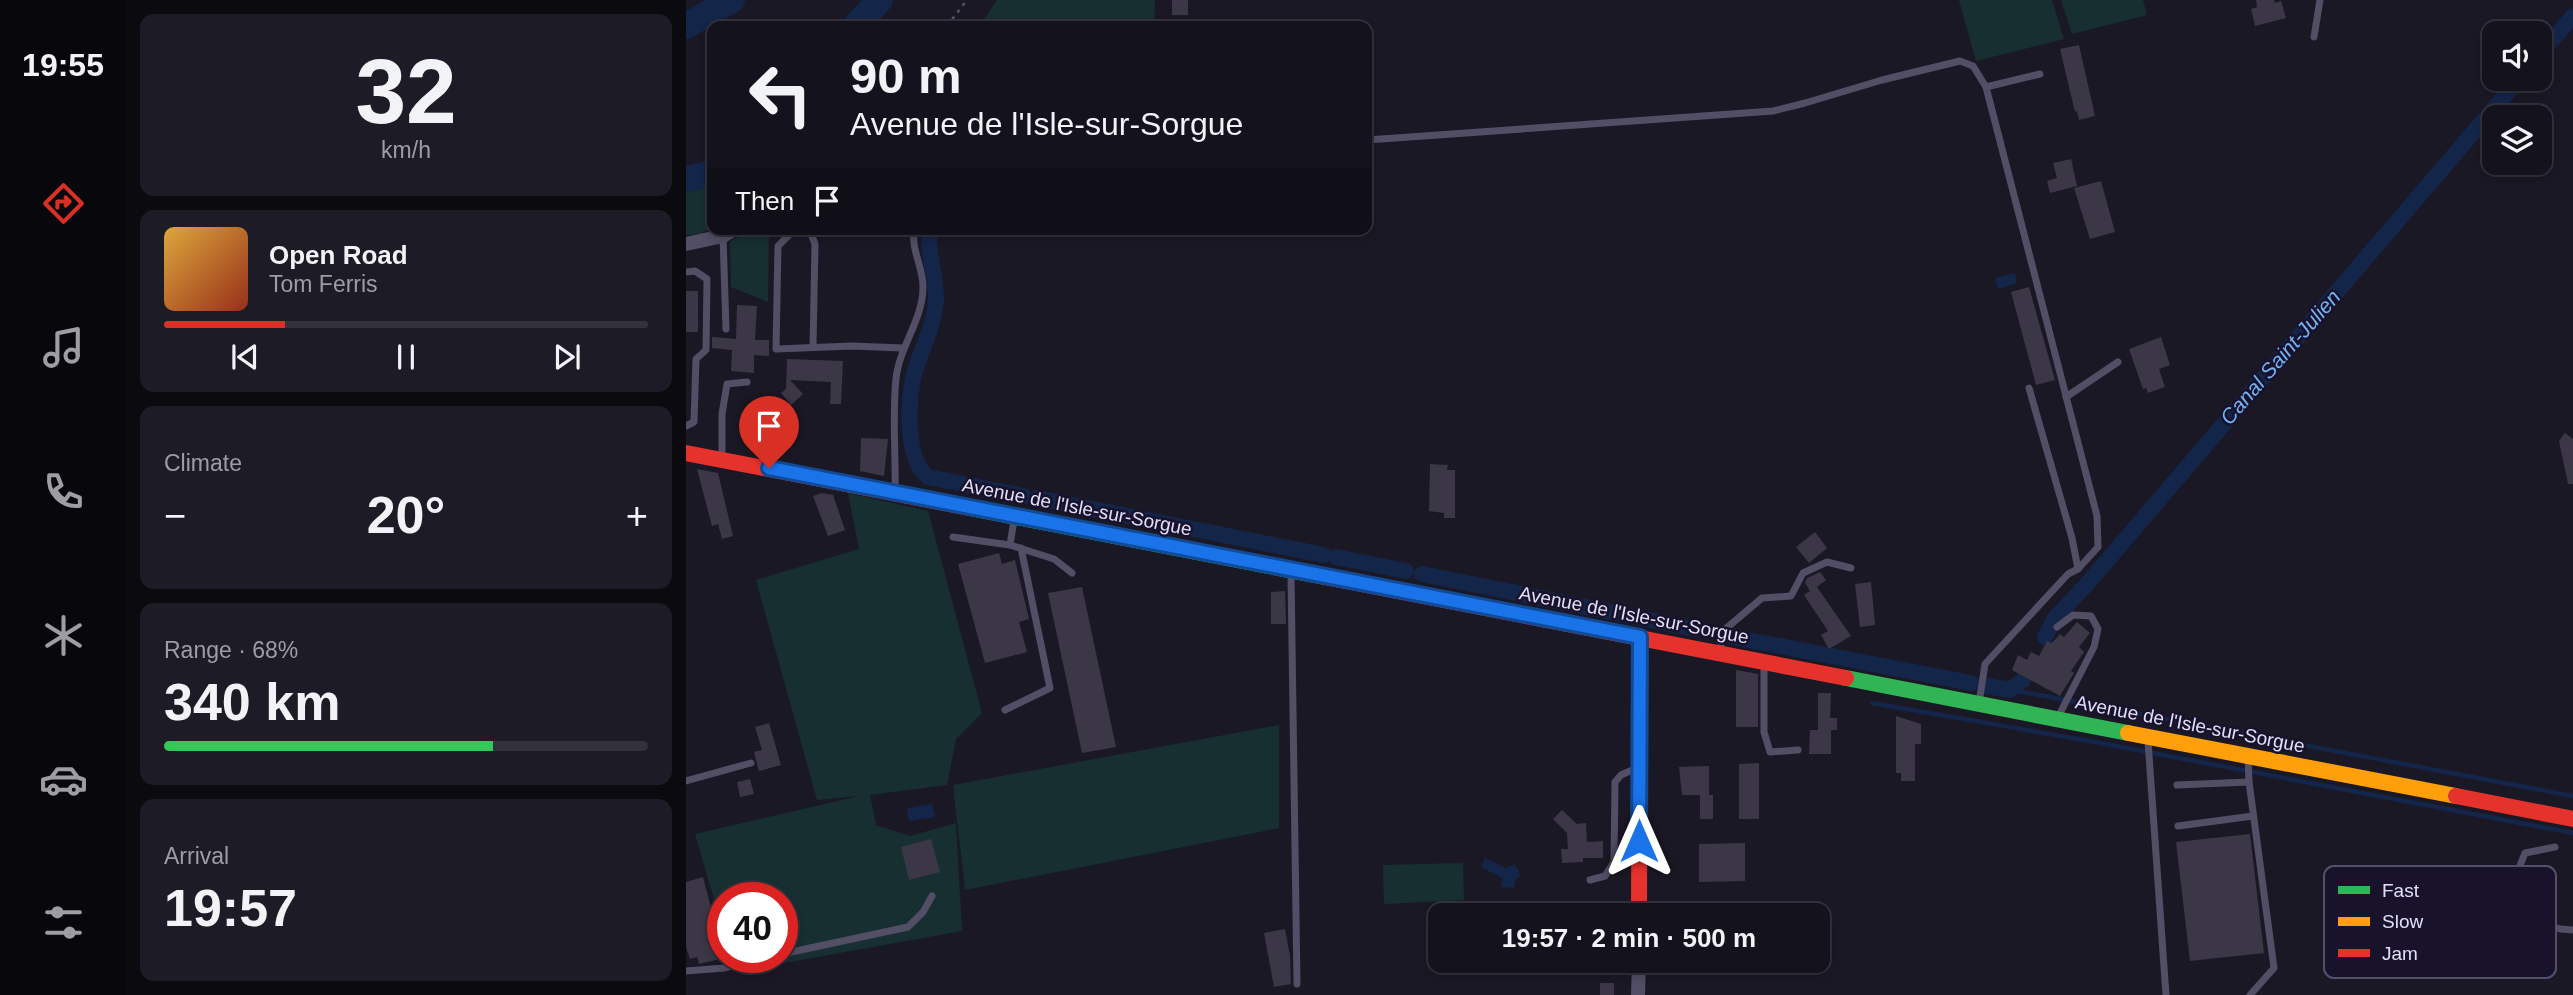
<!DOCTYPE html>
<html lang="en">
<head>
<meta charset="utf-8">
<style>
	body { margin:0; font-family:Arial,sans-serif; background:#1d1b25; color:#f1f3f6; height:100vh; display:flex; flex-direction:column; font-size:26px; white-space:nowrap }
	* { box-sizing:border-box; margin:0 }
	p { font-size:23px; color:#9d9ea3 }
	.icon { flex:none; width:38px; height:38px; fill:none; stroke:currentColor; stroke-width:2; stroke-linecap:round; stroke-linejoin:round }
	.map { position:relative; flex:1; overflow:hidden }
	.details { display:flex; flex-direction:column; gap:14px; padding:14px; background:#0b0a0f; width:560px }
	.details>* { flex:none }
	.banner { position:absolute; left:21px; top:21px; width:665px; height:214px; border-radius:14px; box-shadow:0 4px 10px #0003,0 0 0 2px #33323b; background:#14121c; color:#f1f3f6; overflow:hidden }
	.controls { position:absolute; left:1796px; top:21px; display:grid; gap:14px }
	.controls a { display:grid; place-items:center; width:70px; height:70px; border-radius:14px; background:#14121c; box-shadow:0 4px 10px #0003,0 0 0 2px #33323b; font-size:35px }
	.speed { position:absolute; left:21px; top:882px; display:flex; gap:14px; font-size:35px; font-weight:700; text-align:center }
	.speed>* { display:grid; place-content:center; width:91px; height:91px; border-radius:50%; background:#14121c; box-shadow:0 4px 10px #0003,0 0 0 2px #33323b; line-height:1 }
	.speed .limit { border:10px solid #d22; background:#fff; color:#111 }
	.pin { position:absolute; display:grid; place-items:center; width:60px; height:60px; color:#fff; margin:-72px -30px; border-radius:50% 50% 50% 0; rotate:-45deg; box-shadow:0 0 7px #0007 }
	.pin .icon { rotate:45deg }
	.me { position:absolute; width:77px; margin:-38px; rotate:0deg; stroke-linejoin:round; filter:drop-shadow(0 0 5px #0008) }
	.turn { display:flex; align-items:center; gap:24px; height:147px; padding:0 28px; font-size:32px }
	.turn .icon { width:91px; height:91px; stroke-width:2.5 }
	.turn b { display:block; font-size:49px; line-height:60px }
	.then { display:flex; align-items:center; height:66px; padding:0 28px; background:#0003; gap:14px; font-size:26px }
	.big { font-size:52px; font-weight:700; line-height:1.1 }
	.details .card { flex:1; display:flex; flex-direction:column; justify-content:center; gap:10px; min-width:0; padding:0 24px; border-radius:14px; background:#1d1b25 }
	.details .dial { align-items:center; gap:0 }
	.dial b { font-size:91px; line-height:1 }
	.song { display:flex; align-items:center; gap:21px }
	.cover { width:84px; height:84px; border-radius:10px; background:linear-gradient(135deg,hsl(40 70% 55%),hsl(10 70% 35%)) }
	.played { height:7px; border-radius:4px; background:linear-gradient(90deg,#d93025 25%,#33323b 25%) }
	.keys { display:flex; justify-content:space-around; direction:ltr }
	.heat { display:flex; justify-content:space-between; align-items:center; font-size:38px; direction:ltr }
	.charge { height:10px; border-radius:5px; background:linear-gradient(90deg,#34c759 68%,#33323b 0) }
	.trip { position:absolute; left:742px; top:903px; width:402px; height:70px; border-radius:14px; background:#14121c; box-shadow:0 4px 10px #0003,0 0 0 2px #33323b; font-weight:700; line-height:70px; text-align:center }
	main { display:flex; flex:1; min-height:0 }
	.tabs { display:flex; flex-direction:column; width:126px; justify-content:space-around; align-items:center; background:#08070b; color:#9d9ea3 }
	.tabs .icon { width:49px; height:49px }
	.tabs .current { color:#d93025 }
	.tabs b { font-size:32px; color:#f1f3f6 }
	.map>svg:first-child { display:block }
	.green { fill:#172f31 }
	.water { fill:#14254a }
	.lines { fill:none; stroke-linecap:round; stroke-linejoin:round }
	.stream { stroke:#14254a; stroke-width:4.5 }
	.canal { stroke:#14254a; stroke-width:16 }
	.river { stroke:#14254a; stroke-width:26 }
	.building { fill:#3b3746 }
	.path { stroke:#4b5564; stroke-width:2.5; stroke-dasharray:3.5 5; stroke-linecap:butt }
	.lane { stroke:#514e65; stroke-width:7 }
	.street { stroke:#514e65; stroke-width:14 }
	.fast { stroke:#30b455; stroke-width:16 }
	.slow { stroke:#ff9f0a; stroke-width:16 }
	.jam { stroke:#e5322d; stroke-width:16 }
	.route-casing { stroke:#114b97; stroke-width:18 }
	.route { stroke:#1a73e8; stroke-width:12 }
	.labels { text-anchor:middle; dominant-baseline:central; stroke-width:5; stroke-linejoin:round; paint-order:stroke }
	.street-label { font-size:19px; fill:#e3defd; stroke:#18132a }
	.water-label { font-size:21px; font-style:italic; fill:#73b2f6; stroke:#18132a }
	.key { fill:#18132a; stroke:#555069; stroke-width:2 }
	.key-label { font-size:19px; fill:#e3defd }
</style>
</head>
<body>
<main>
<nav class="tabs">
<b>19:55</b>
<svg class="icon current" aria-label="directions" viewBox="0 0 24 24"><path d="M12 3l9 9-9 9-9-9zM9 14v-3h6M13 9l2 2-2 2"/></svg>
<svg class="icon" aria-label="music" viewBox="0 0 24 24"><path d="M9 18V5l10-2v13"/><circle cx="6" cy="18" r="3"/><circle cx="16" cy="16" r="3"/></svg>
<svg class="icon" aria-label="phone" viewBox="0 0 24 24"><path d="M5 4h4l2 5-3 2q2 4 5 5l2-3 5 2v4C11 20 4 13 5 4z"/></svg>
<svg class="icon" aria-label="climate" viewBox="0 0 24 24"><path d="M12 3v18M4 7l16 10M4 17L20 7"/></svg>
<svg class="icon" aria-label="car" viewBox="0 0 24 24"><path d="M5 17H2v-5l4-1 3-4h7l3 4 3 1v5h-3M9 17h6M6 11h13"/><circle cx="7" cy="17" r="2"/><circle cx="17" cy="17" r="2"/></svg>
<svg class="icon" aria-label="filters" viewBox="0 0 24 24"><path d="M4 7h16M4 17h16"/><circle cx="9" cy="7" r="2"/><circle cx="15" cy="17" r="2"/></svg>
</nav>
<section class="details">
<div class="card dial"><b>32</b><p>km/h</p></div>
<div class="card">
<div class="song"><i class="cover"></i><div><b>Open Road</b><p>Tom Ferris</p></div></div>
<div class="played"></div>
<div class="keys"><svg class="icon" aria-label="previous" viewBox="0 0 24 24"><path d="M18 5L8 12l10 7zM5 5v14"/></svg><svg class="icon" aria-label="pause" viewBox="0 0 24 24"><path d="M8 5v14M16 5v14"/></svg><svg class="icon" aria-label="next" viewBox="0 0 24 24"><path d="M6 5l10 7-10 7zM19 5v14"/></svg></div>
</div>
<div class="card"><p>Climate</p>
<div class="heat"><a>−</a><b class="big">20°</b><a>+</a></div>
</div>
<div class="card"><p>Range · 68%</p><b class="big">340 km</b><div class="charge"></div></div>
<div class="card"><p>Arrival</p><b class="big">19:57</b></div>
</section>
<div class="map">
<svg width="1887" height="995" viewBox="0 0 1887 995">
	<rect width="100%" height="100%" fill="#1b1825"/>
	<g class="green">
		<polygon points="311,0 469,0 468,26 294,26"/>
		<polygon points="1273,0 1366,0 1378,39 1290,61"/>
		<polygon points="1375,0 1457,0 1461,15 1386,34"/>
		<polygon points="26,178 26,228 13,234 0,235 0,185"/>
		<polygon points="71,229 83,229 82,302 45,287 44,241"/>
		<polygon points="162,493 242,511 296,713 270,739 261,785 184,795 190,825 224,836 270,823 276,931 49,972 45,957 96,957 96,898 37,898 37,930 9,834 173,796 131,800 70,580 173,549"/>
		<polygon points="593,725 593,828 279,890 267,785"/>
		<polygon points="777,863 778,900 698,904 697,865"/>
	</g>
	<g class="water">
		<polygon points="1329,273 1331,283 1312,289 1309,278"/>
		<polygon points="246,804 249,817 223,821 221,808"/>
		<polygon points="799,858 820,868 829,864 834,875 829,881 828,888 815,887 816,878 795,867"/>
	</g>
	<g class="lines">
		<g class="stream">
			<polyline points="1327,690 1887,796"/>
			<polyline points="1186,703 1409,742 1887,833"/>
		</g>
		<g class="canal">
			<polyline points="1853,55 1887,16"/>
			<path d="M244,229C240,252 251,276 250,300C248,328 234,351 227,378C222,404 219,459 242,477L338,496"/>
			<polyline points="351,498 638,555"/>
			<polyline points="650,557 720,571"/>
			<polyline points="736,574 1009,629"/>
			<polyline points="1047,637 1285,683"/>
			<polyline points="1359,637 1369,618 1401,584 1833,79"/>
			<polyline points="1301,686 1324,690 1337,680"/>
		</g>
		<g class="river">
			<polyline points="0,26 46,0"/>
			<polyline points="169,26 194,0"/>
			<polyline points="0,179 26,173"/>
		</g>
	</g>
	<g class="building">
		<rect x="486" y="0" width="16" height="15"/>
		<polygon points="1570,0 1588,0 1589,3 1595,1 1600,18 1569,26 1565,9 1571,7"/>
		<polygon points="1393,45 1409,116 1393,120 1391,111 1389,112 1374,49"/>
		<polygon points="1385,159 1391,186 1364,193 1361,181 1371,178 1367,163"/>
		<polygon points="1415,181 1429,232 1404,239 1388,188"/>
		<polygon points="1343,287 1369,380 1350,385 1325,292"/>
		<rect x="0" y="291" width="12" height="41"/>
		<polygon points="51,305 71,306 69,340 83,340 83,356 68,355 68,373 45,371 46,350 26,348 26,337 50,339"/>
		<polygon points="1475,337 1484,365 1473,369 1479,387 1462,393 1460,388 1457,389 1443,349"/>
		<polygon points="101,359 157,361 155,404 144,404 145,382 104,380 117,394 105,405 95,393 100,389"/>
		<polygon points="1879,433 1887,439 1887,484 1882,484 1873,441"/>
		<polygon points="175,438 202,439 198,476 174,471"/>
		<polygon points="744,464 762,465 761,470 769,470 769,518 758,518 758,513 743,511"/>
		<polygon points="11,469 32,473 47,536 36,539 32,524 26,526"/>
		<polygon points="136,493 147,495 159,530 142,536 127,496"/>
		<polygon points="1129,532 1141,548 1123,563 1110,547"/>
		<polygon points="313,553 316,564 329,560 343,619 333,622 341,652 299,663 272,564"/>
		<polygon points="1134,572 1140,580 1131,587 1165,636 1143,649 1135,635 1142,631 1118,595 1124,591 1119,583 1121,578"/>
		<polygon points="1185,582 1189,625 1174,627 1169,584"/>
		<polygon points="396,587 430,747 396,753 362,593"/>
		<polygon points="599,591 600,624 585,624 585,592"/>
		<polygon points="1391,622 1404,633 1393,647 1398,652 1385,671 1388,673 1374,696 1326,670 1332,655 1341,660 1345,652 1353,656 1361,641 1366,643 1374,634 1378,637"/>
		<polygon points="1050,670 1072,674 1072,727 1050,727"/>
		<polygon points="1132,693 1145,693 1144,718 1151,718 1151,730 1145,730 1145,754 1123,754 1124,730 1132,730"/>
		<polygon points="1210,716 1235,724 1235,744 1229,744 1229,781 1215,781 1215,773 1210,773"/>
		<polygon points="83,723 95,765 73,771 68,752 76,750 69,727"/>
		<polygon points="1073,763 1073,819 1053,819 1053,764"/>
		<polygon points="1023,766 1023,795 1027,795 1027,819 1014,819 1014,795 996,795 993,767"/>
		<polygon points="64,779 68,794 54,797 51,782"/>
		<polygon points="876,810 891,824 900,823 901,842 917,841 917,858 897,858 897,862 876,863 875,849 882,849 881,833 867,819"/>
		<polygon points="1564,834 1578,953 1504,961 1490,842"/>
		<polygon points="245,839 254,872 223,880 215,847"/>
		<polygon points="1059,843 1059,881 1013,882 1013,844"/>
		<polygon points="17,877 38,958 13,964 11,957 4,959 0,947 0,882"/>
		<polygon points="599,929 604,956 605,984 588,987 578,933"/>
		<rect x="914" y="983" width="14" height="12"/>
	</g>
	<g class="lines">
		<polyline class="path" points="261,26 281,0"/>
		<g class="lane">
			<polyline points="1628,37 1634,0"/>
			<polyline points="1300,87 1411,516 1412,547 1392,569"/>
			<polyline points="681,140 1087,111 1119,103 1196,80 1274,61 1287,66 1300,87 1354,74"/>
			<polyline points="109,229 92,246 90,349 166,346 217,348"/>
			<polyline points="123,229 129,244 127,347"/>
			<polyline points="37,236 40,329"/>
			<polyline points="0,272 9,271 21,279 20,350 10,359 8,422 0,426"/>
			<polyline points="1380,397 1432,362"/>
			<polyline points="36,458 36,414 41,384 61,382"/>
			<path d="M209,492C210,455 206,416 210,379C213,347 237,320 237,287C237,267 225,250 228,229"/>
			<polyline points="328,520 324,545 368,559 386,573"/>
			<polyline points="267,537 324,545"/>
			<polyline points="605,574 611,984"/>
			<polyline points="1371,627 1387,615 1405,616 1412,629 1408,647 1372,717"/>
			<polyline points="1034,651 1037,631 1076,598 1105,596 1117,573 1141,562 1165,568"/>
			<polyline points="1078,666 1078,732 1084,752 1112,750"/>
			<polyline points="1293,703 1299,664 1382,574 1392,569 1386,538 1343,388"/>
			<polyline points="319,710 364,688 335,548"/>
			<polyline points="1462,741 1480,995"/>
			<polyline points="1562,758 1563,782 1588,968 1564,995"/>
			<polyline points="0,781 65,763"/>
			<polyline points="1491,785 1563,782"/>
			<polyline points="1492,826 1567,816"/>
			<polyline points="1869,847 1839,853 1833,868 1839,913 1846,921 1874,929 1887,930"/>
			<polyline points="904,880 919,876 928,862 929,782 935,775 953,767"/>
			<polyline points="96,954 222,927 237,912 246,896"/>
			<polyline points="0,971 38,968 83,957"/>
		</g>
		<g class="street">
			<polyline points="0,244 37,236 48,229"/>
			<polyline points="952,995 953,961"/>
		</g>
		<g class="fast">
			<polyline points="284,508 639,577"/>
			<polyline points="1160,678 1442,733"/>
		</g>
		<polyline class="slow" points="1442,733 1770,796"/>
		<g class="jam">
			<polyline points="0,453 284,508"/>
			<polyline points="639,577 1160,678"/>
			<polyline points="1770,796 1887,819"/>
			<polyline points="953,915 954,637"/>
		</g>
	</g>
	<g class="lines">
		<g class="route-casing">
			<polyline id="route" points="83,468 954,637 953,841"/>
		</g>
		<use href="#route" class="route"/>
	</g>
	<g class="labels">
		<g class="street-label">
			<text transform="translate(391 507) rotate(11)">Avenue de l'Isle-sur-Sorgue</text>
			<text transform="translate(948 615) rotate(11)">Avenue de l'Isle-sur-Sorgue</text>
			<text transform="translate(1504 724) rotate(11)">Avenue de l'Isle-sur-Sorgue</text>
		</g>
		<g class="water-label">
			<text transform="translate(1594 357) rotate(-49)">Canal Saint-Julien</text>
		</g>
	</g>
	<rect x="1638" y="866" width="232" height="112" rx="10" class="key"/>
	<rect x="1652" y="886" width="32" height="8" fill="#30b455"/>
	<rect x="1652" y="917" width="32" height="9" fill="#ff9f0a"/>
	<rect x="1652" y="949" width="32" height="8" fill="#e5322d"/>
	<g class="key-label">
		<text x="1696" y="897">Fast</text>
		<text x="1696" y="928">Slow</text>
		<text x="1696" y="960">Jam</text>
	</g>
</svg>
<div class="controls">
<a><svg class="icon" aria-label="sound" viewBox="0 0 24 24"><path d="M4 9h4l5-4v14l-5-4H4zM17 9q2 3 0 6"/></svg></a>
<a><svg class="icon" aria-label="layers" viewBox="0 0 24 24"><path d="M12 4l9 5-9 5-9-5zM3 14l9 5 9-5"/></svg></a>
</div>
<div class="speed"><div class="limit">40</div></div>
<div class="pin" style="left:83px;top:468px;background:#d93025"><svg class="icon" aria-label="arrive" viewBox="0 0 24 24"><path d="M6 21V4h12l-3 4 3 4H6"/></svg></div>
<svg class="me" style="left:953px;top:841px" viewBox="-20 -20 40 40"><path d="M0-17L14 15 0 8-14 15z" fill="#1a73e8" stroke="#fff" stroke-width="4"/></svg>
<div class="trip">19:57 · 2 min · 500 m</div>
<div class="banner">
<div class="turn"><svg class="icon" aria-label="left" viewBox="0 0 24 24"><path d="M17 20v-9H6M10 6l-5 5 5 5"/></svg><div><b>90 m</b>Avenue de l'Isle-sur-Sorgue</div></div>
<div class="then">Then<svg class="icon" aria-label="arrive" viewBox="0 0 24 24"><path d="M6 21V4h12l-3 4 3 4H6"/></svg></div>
</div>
</div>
</main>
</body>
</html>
